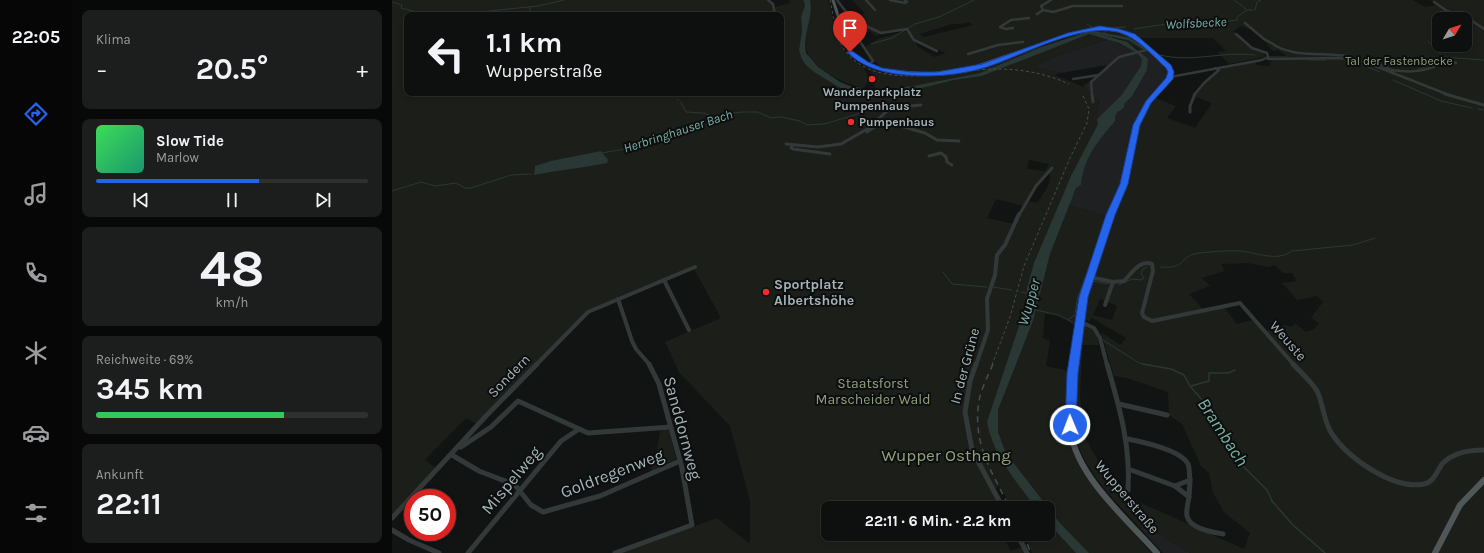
<!DOCTYPE html>
<html lang="de">
<head>
<meta charset="utf-8">
<style>
	body { margin:0; font-family:Karla,sans-serif; background:#1c1d1d; color:#f1f3f6; height:100vh; display:flex; flex-direction:column; font-size:15px; white-space:nowrap }
	* { box-sizing:border-box; margin:0 }
	p { font-size:13px; color:#9b9c9e }
	.icon { flex:none; width:22px; height:22px; fill:none; stroke:currentColor; stroke-width:2; stroke-linecap:round; stroke-linejoin:round }
	.map { position:relative; flex:1; overflow:hidden }
	.side { display:flex; flex-direction:column; gap:10px; padding:10px; background:#080808; width:320px }
	.side>* { flex:none }
	.hud { position:absolute; left:12px; top:12px; width:380px; height:84px; border-radius:8px; box-shadow:0 2px 6px #0003,0 0 0 1px #2e2f2f; background:#0e0f0f; color:#f1f3f6; overflow:hidden }
	.needle { width:26px; rotate:51deg }
	.tools { position:absolute; left:1040px; top:12px; display:grid; gap:8px }
	.tools a { display:grid; place-items:center; width:40px; height:40px; border-radius:8px; background:#0e0f0f; box-shadow:0 2px 6px #0003,0 0 0 1px #2e2f2f; font-size:20px }
	.speed { position:absolute; left:12px; top:489px; display:flex; gap:8px; font-size:20px; font-weight:700; text-align:center }
	.speed>* { display:grid; place-content:center; width:52px; height:52px; border-radius:50%; background:#0e0f0f; box-shadow:0 2px 6px #0003,0 0 0 1px #2e2f2f; line-height:1 }
	.speed .limit { border:6px solid #d22; background:#fff; color:#111 }
	.pin { position:absolute; display:grid; place-items:center; width:34px; height:34px; color:#fff; margin:-41px -17px; border-radius:50% 50% 50% 0; rotate:-45deg; box-shadow:0 0 4px #0007 }
	.pin .icon { rotate:45deg }
	.me { position:absolute; width:44px; margin:-22px; rotate:359deg; stroke-linejoin:round; filter:drop-shadow(0 0 3px #0008) }
	.turn { display:flex; align-items:center; gap:14px; height:84px; padding:0 16px; font-size:18px }
	.turn .icon { width:52px; height:52px; stroke-width:2.5 }
	.turn b { display:block; font-size:28px; line-height:34px }
	.big { font-size:30px; font-weight:700; line-height:1.1 }
	.side .widget { flex:1; display:flex; flex-direction:column; justify-content:center; gap:6px; min-width:0; padding:0 14px; border-radius:8px; background:#1c1d1d }
	.side .dial { align-items:center; gap:0 }
	.dial b { font-size:52px; line-height:1 }
	.song { display:flex; align-items:center; gap:12px }
	.cover { width:48px; height:48px; border-radius:6px; background:linear-gradient(135deg,hsl(130 70% 55%),hsl(160 70% 35%)) }
	.played { height:4px; border-radius:2px; background:linear-gradient(90deg,#2563eb 60%,#2e2f2f 60%) }
	.keys { display:flex; justify-content:space-around; direction:ltr }
	.heat { display:flex; justify-content:space-between; align-items:center; font-size:22px; direction:ltr }
	.charge { height:6px; border-radius:3px; background:linear-gradient(90deg,#34c759 69%,#2e2f2f 0) }
	.trip { position:absolute; left:429px; top:501px; width:234px; height:40px; border-radius:8px; background:#0e0f0f; box-shadow:0 2px 6px #0003,0 0 0 1px #2e2f2f; font-weight:700; line-height:40px; text-align:center }
	main { display:flex; flex:1; min-height:0 }
	.tab-bar { display:flex; flex-direction:column; width:72px; justify-content:space-around; align-items:center; background:#060606; color:#9b9c9e }
	.tab-bar .icon { width:28px; height:28px }
	.tab-bar .current { color:#2563eb }
	.tab-bar b { font-size:18px; color:#f1f3f6 }
	.map>svg:first-child { display:block }
	.built { fill:#1e2021 }
	.green { fill:#1c1f19; fill-rule:evenodd }
	.water { fill:#293834 }
	.lines { fill:none; stroke-linecap:round; stroke-linejoin:round }
	.stream-far1 { stroke:#293834; stroke-width:1 }
	.stream { stroke:#293834; stroke-width:1.5 }
	.canal { stroke:#293834; stroke-width:2.5 }
	.minor-far3 { stroke:#333839; stroke-width:2.5 }
	.minor-far2 { stroke:#333839; stroke-width:3 }
	.minor-far1 { stroke:#333839; stroke-width:4 }
	.minor { stroke:#333839; stroke-width:5 }
	.major-far3 { stroke:#4f5758; stroke-width:3 }
	.major-far2 { stroke:#4f5758; stroke-width:4 }
	.major-far1 { stroke:#4f5758; stroke-width:5 }
	.major { stroke:#4f5758; stroke-width:6 }
	.rail-far1 { stroke:#464d4e; stroke-width:1; stroke-dasharray:3 2.5; stroke-linecap:butt }
	.rail { stroke:#464d4e; stroke-width:1.5; stroke-dasharray:6 5; stroke-linecap:butt }
	.route { fill:#2563eb; stroke:#184099 }
	.poi-dot { fill:#f42b2c; stroke:#0d0e0f; stroke-width:1.5 }
	.labels { text-anchor:middle; dominant-baseline:central; stroke-width:4; stroke-linejoin:round; paint-order:stroke }
	.far-park-label { font-size:12px; fill:#91a07a; stroke:#0d0e0f }
	.far-poi-label { font-size:12px; font-weight:bold; fill:#a4b4b5; stroke:#0d0e0f }
	.far-water-label { font-size:13px; font-style:italic; fill:#7ab1a6; stroke:#0d0e0f }
	.poi-label { font-size:14px; font-weight:bold; fill:#a4b4b5; stroke:#0d0e0f; text-anchor:start }
	.street-label { font-size:14px; fill:#a4b4b5; stroke:#0d0e0f }
	.park-label { font-size:14px; fill:#91a07a; stroke:#0d0e0f }
	.water-label { font-size:15px; font-style:italic; fill:#7ab1a6; stroke:#0d0e0f }
	.near-street-label { font-size:17px; fill:#a4b4b5; stroke:#0d0e0f }
	.near-park-label { font-size:17px; fill:#91a07a; stroke:#0d0e0f }
	.near-water-label { font-size:18px; font-style:italic; fill:#7ab1a6; stroke:#0d0e0f }
</style>
</head>
<body>
<main>
<nav class="tab-bar">
<b>22:05</b>
<svg class="icon current" aria-label="directions" viewBox="0 0 24 24"><path d="M12 3l9 9-9 9-9-9zM9 14v-3h6M13 9l2 2-2 2"/></svg>
<svg class="icon" aria-label="music" viewBox="0 0 24 24"><path d="M9 18V5l10-2v13"/><circle cx="6" cy="18" r="3"/><circle cx="16" cy="16" r="3"/></svg>
<svg class="icon" aria-label="phone" viewBox="0 0 24 24"><path d="M5 4h4l2 5-3 2q2 4 5 5l2-3 5 2v4C11 20 4 13 5 4z"/></svg>
<svg class="icon" aria-label="climate" viewBox="0 0 24 24"><path d="M12 3v18M4 7l16 10M4 17L20 7"/></svg>
<svg class="icon" aria-label="car" viewBox="0 0 24 24"><path d="M5 17H2v-5l4-1 3-4h7l3 4 3 1v5h-3M9 17h6M6 11h13"/><circle cx="7" cy="17" r="2"/><circle cx="17" cy="17" r="2"/></svg>
<svg class="icon" aria-label="filters" viewBox="0 0 24 24"><path d="M4 7h16M4 17h16"/><circle cx="9" cy="7" r="2"/><circle cx="15" cy="17" r="2"/></svg>
</nav>
<section class="side">
<div class="widget"><p>Klima</p>
<div class="heat"><a>−</a><b class="big">20.5°</b><a>+</a></div>
</div>
<div class="widget">
<div class="song"><i class="cover"></i><div><b>Slow Tide</b><p>Marlow</p></div></div>
<div class="played"></div>
<div class="keys"><svg class="icon" aria-label="previous" viewBox="0 0 24 24"><path d="M18 5L8 12l10 7zM5 5v14"/></svg><svg class="icon" aria-label="pause" viewBox="0 0 24 24"><path d="M8 5v14M16 5v14"/></svg><svg class="icon" aria-label="next" viewBox="0 0 24 24"><path d="M6 5l10 7-10 7zM19 5v14"/></svg></div>
</div>
<div class="widget dial"><b>48</b><p>km/h</p></div>
<div class="widget"><p>Reichweite · 69%</p><b class="big">345 km</b><div class="charge"></div></div>
<div class="widget"><p>Ankunft</p><b class="big">22:11</b></div>
</section>
<div class="map">
<svg width="1092" height="553" viewBox="0 0 1092 553">
	<rect width="100%" height="100%" fill="#121414"/>
	<g class="built">
		<polygon points="717,39 744,52 756,50 775,67 777,71 775,78 758,97 746,117 739,140 730,183 716,216 679,206 678,204 684,188 689,185 692,167 701,147 722,122 705,119 707,102 691,86 708,75 715,65 669,73 642,67 666,55"/>
		<polygon points="752,526 799,553 771,553 748,528"/>
	</g>
	<g class="green">
		<path d="M0,0H376L383,7L398,3L397,0H411L413,5L409,17L410,31L407,50L409,56L422,72L453,91L482,96H498L562,80L590,76L695,34L717,39L666,55L643,67L669,73L662,75C682,83 716,91 705,119L714,120L695,146L604,405L602,432L644,508H620L608,486L600,490L609,508H436V534H609L619,551L630,547L632,553H230L325,518L358,544V501L338,426L287,372L273,342L329,318L301,267L194,311L85,424L74,418L33,460L44,468L0,514ZM15,15H389V93H15ZM637,160L656,164H657L653,171L635,169ZM656,173L659,176L655,188L645,203L637,201L644,186ZM604,199L632,206L622,224L595,218Z"/>
		<path d="M418,0H436C443,26 446,55 472,67L477,80L472,88C455,85 422,70 415,52C413,46 413,37 414,31C415,20 421,11 418,0Z"/>
		<path d="M460,0H1020L1033,7L1045,5L1038,0H1092V29H1091L1092,33V553H799L752,526L748,528C719,496 684,464 680,418C679,397 684,373 686,351L690,352L688,397L692,435L719,486L738,498L852,549L858,533L832,512L821,493L817,473L809,466L790,424L777,415L776,392L735,378L722,376L709,332L728,345L734,338L700,318L697,321L693,319L692,308L716,228L734,184L743,140L750,117L763,98L784,106L775,118L803,128L820,103L802,96L808,87L828,70L827,67L863,62L865,65L878,66V62L883,59L897,58L886,50L881,51L863,31L849,26L842,31C849,43 858,49 872,53L873,57L837,64L825,52L834,51L821,38H748L741,35L738,36L754,49L747,50C732,40 710,29 691,31C679,31 659,41 647,45L650,47L588,73L521,86L483,90L482,78L477,68L493,73L494,71L486,67V64L481,61L473,47L486,39L510,32C499,27 492,33 484,36L474,28L484,32L465,22L473,17L470,15L473,13ZM1047,19H1073V45H1047ZM577,22L581,25L532,37L528,34L560,24H569ZM522,41L533,46L536,45L554,53L543,57L526,47ZM856,263L876,267L883,265L891,273H900L905,281L890,283L905,300L925,296L931,302L919,318L927,323L922,329L914,332L903,323L900,327L893,325L871,332L861,320L845,324L831,306L812,310L797,294L818,286L810,278L833,271L829,264ZM708,299L725,306L720,320L701,315Z"/>
		<path d="M678,204L679,206L716,216L688,299L686,319L681,325C675,317 663,313 653,314L651,338L658,341L654,366L677,371L674,414L677,433L704,488L759,553H697L668,523L614,453L606,432V410L641,321L658,254Z"/>
		<polygon points="692,325 701,329 702,333 704,333 707,345 690,345"/>
		<polygon points="275,430 277,431 284,459 260,471 259,468 263,464 268,431"/>
		<polygon points="656,523 684,553 640,553 632,534 656,534"/>
	</g>
	<g class="water">
		<path d="M411,0H418C422,16 410,35 414,53L426,67L448,82L458,86L483,90L521,86L588,73L649,47L698,31L735,42L756,59L755,70L740,96L732,104V107L728,111H726L723,116V121C704,144 693,155 689,185L684,188L681,196L658,254L641,321L606,410V432L614,453L668,523L697,553H684L656,523V508L643,507C624,481 601,455 595,422L634,305L635,288L642,263L679,176L706,124L705,119L729,96L749,66L750,59L745,53L727,43L697,34L590,76L562,80L498,96H482L453,91L422,72L413,64L409,57L407,50L410,31L409,17L413,5Z"/>
		<path d="M209,151L216,160L215,163C191,168 166,170 142,175L143,166L159,161Z"/>
	</g>
	<g class="lines">
		<g class="stream-far1">
			<polyline points="842,0 854,9"/>
			<polyline points="0,2 10,5 9,8 34,14 55,15"/>
			<polyline points="137,7 139,12 137,15"/>
			<polyline points="863,10 865,2 869,0"/>
			<polyline points="58,15 146,6 172,0"/>
			<polyline points="695,24 701,28"/>
			<polyline points="720,28 733,27"/>
			<polyline points="515,29 523,24 547,17 582,0"/>
			<polyline points="742,29 781,23 825,23 845,20 845,17 855,10 861,10"/>
			<polyline points="711,33 717,30"/>
			<polyline points="479,44 500,38 513,30"/>
			<path d="M768,55C800,63 830,51 863,55"/>
			<polyline points="877,57 895,57"/>
			<polyline points="1051,57 1091,60"/>
			<polyline points="917,60 934,60"/>
			<polyline points="969,64 988,72"/>
			<polyline points="1025,70 1047,61 1047,59 1051,57 1036,41"/>
			<polyline points="1001,80 1049,101 1080,108"/>
			<polyline points="285,99 287,100"/>
			<polyline points="289,102 294,112 311,113 323,117"/>
			<polyline points="477,102 481,96"/>
			<polyline points="1086,109 1092,110"/>
			<polyline points="210,153 238,148 270,135 278,136 283,131 331,114 351,112 366,112 379,118 389,117 408,121 415,125 432,124 466,114 474,107"/>
			<polyline points="0,191 29,182 43,186 64,183 73,188 79,188 119,175 139,174"/>
			<path d="M769,267C793,269 788,258 802,254C810,252 841,250 849,251C866,253 885,262 900,251L961,245L983,238"/>
			<polyline points="551,272 560,284 595,287"/>
			<polyline points="701,281 716,284"/>
			<polyline points="727,285 740,279 749,280 752,278 749,273 751,269 755,267"/>
			<polyline points="601,287 620,290"/>
			<polyline points="629,292 634,293"/>
			<polyline points="644,310 666,315 680,322"/>
			<polyline points="677,319 683,315 685,300 693,278"/>
			<polyline points="711,340 747,363 756,365"/>
		</g>
		<g class="stream">
			<polyline points="751,364 779,369 792,375 798,386 817,408 816,410 850,465 875,490 880,501 901,525 933,553"/>
			<polyline points="799,386 817,381 817,373 836,373 843,370"/>
		</g>
		<polyline class="canal" points="701,32 737,39 753,49"/>
		<g class="minor-far3">
			<polyline points="376,0 381,4 383,15"/>
			<polyline points="445,0 464,25 463,34 481,61 476,65"/>
			<polyline points="474,0 483,10"/>
			<polyline points="498,0 513,3 515,2 513,0"/>
			<polyline points="1042,2 1055,11 1073,16 1092,29"/>
			<polyline points="651,10 649,6 659,0"/>
			<polyline points="645,14 651,10 661,12 681,6 730,6"/>
			<polyline points="461,20 489,33 515,29 522,40 545,51"/>
			<polyline points="853,23 872,39 883,45"/>
			<polyline points="621,28 614,29 608,27 619,20 637,18"/>
			<path d="M882,45C905,58 930,52 955,56"/>
			<polyline points="576,54 606,45 631,42"/>
			<polyline points="876,59 947,58 973,62 1057,95"/>
			<polyline points="989,65 1001,71"/>
			<path d="M999,70C1020,73 1037,72 1054,60L1064,63"/>
			<polyline points="778,77 870,60 876,57 875,53 860,48 844,34"/>
			<polyline points="681,79 707,75"/>
			<polyline points="700,95 699,82 727,57 758,49"/>
			<polyline points="802,95 812,83 827,70 823,68"/>
		</g>
		<g class="minor-far2">
			<polyline points="700,94 701,102"/>
			<polyline points="1053,94 1092,105"/>
			<polyline points="798,112 798,106 803,94"/>
			<polyline points="505,125 533,133 545,140 567,141"/>
			<polyline points="475,132 491,121"/>
			<polyline points="394,144 426,147 449,144 477,128 498,108 529,105"/>
			<polyline points="400,146 399,148 401,149 438,154"/>
			<polyline points="537,156 549,153 554,157 555,162 560,165"/>
			<polyline points="627,215 644,186 660,168"/>
		</g>
		<g class="minor-far1">
			<path d="M698,277L721,282L732,281C740,273 748,259 760,264L761,271L750,313L752,317L760,321L848,303L902,365"/>
			<polyline points="272,280 297,330"/>
			<polyline points="226,299 240,341 244,349 258,365"/>
			<polyline points="713,305 721,282"/>
			<polyline points="687,321 702,328 708,338 715,365"/>
			<polyline points="144,365 196,312 303,267"/>
			<polyline points="584,365 596,330 595,299 603,275 605,255 613,245 627,214"/>
		</g>
		<g class="minor">
			<polyline points="584,364 578,381 573,412 580,450 611,508"/>
			<path d="M715,364C727,406 739,446 736,490"/>
			<path d="M901,364C908,372 919,381 925,391C932,405 931,421 940,434C956,458 1001,490 1032,484C1042,482 1045,471 1050,464C1061,452 1077,450 1092,450"/>
			<polyline points="727,404 775,415"/>
			<path d="M736,439C751,442 789,450 796,464C798,469 797,475 798,480L783,486L739,470"/>
			<polyline points="69,447 99,427 126,401 196,433 279,427"/>
			<polyline points="60,455 87,471 123,485 139,505 151,512 208,496 288,461"/>
			<path d="M783,486L797,497C796,503 794,510 795,516C798,529 821,532 831,534"/>
			<polyline points="797,497 798,480"/>
			<polyline points="0,518 94,416 145,364"/>
			<polyline points="0,530 17,540 47,553"/>
			<polyline points="625,534 635,553"/>
			<polyline points="76,553 169,441 187,429"/>
			<polyline points="223,553 300,525 290,468 267,384 257,364"/>
		</g>
		<path class="major-far3" d="M441,0L457,50L474,64L494,71L538,74L580,68L678,34L708,28L727,31L745,38L777,67C782,79 771,87 764,95"/>
		<path class="major-far2" d="M718,215C723,204 728,194 732,183C744,147 736,126 764,94"/>
		<polyline class="major-far1" points="682,365 692,297 719,214"/>
		<g class="major">
			<path d="M682,364C679,386 675,411 679,433C686,478 736,520 765,553"/>
			<polyline points="1043,553 1068,505 1092,480"/>
		</g>
		<g class="rail-far1">
			<path d="M438,0C442,17 443,38 454,52C487,93 560,69 603,69C629,69 653,73 677,84"/>
			<polyline points="600,365 618,317 632,266 678,158 695,123 697,109 691,96"/>
		</g>
		<g class="rail">
			<path d="M601,364C596,376 589,389 587,401C580,444 600,472 618,508"/>
			<polyline points="631,534 639,553"/>
		</g>
	</g>
	<path class="route" d="M708,26L727,29L743,34L779,65L782,72L781,79L759,103L748,125L736,184L723,215L696,297L686,373L684,425L682,429L678,430L674,429L673,425L675,373L687,297L714,215L728,184L741,125L754,101L774,78L776,72L774,68C760,55 745,37 726,32C688,23 631,55 595,67C566,76 534,78 504,74C486,71 469,66 455,52L460,51L476,62L490,68L519,72H545L590,64L676,33Z"/>
	<g class="poi-dot">
		<circle cx="480" cy="79" r="4"/>
		<circle cx="459" cy="122" r="4"/>
		<circle cx="374" cy="292" r="4"/>
	</g>
	<g class="labels">
		<g class="far-park-label">
			<text x="1007" y="61">Tal der Fastenbecke</text>
		</g>
		<g class="far-poi-label">
			<text x="480" y="92">Wanderparkplatz<tspan x="480" dy="14">Pumpenhaus</tspan></text>
			<text x="467" y="122" text-anchor="start">Pumpenhaus</text>
		</g>
		<g class="far-water-label">
			<text transform="translate(804 23) rotate(-3)">Wolfsbecke</text>
			<text transform="translate(286 131) rotate(-18)">Herbringhauser Bach</text>
		</g>
		<g class="poi-label">
			<text x="382" y="284">Sportplatz<tspan x="382" dy="16">Albertshöhe</tspan></text>
		</g>
		<g class="street-label">
			<text transform="translate(896 341) rotate(49)">Weuste</text>
			<text transform="translate(573 366) rotate(-75)">In der Grüne</text>
			<text transform="translate(117 376) rotate(-46)">Sondern</text>
			<text transform="translate(735 497) rotate(50)">Wupperstraße</text>
		</g>
		<g class="park-label">
			<text x="481" y="383">Staatsforst<tspan x="481" dy="16">Marscheider Wald</tspan></text>
		</g>
		<g class="water-label">
			<text transform="translate(637 302) rotate(-74)">Wupper</text>
		</g>
		<g class="near-street-label">
			<text transform="translate(291 428) rotate(75)">Sanddornweg</text>
			<text transform="translate(220 473) rotate(-21)">Goldregenweg</text>
			<text transform="translate(119 480) rotate(-50)">Mispelweg</text>
		</g>
		<g class="near-park-label">
			<text x="554" y="455">Wupper Osthang</text>
		</g>
		<g class="near-water-label">
			<text transform="translate(831 432) rotate(57)">Brambach</text>
		</g>
	</g>
</svg>
<div class="tools">
<a><svg class="needle" viewBox="-14 -14 28 28"><path d="M0-13l5 13h-10z" fill="#e53935"/><path d="M0 13l5-13h-10z" fill="#9b9c9e"/></svg></a>
</div>
<div class="speed"><div class="limit">50</div></div>
<div class="pin" style="left:458px;top:52px;background:#d93025"><svg class="icon" aria-label="arrive" viewBox="0 0 24 24"><path d="M6 21V4h12l-3 4 3 4H6"/></svg></div>
<svg class="me" style="left:678px;top:425px" viewBox="-20 -20 40 40"><circle r="17" fill="#2563eb" stroke="#fff" stroke-width="3"/><path d="M0-11L8 9 0 5-8 9z" fill="#fff"/></svg>
<div class="trip">22:11 · 6 Min. · 2.2 km</div>
<div class="hud">
<div class="turn"><svg class="icon" aria-label="left" viewBox="0 0 24 24"><path d="M17 20v-9H6M10 6l-5 5 5 5"/></svg><div><b>1.1 km</b>Wupperstraße</div></div>
</div>
</div>
</main>
</body>
</html>
